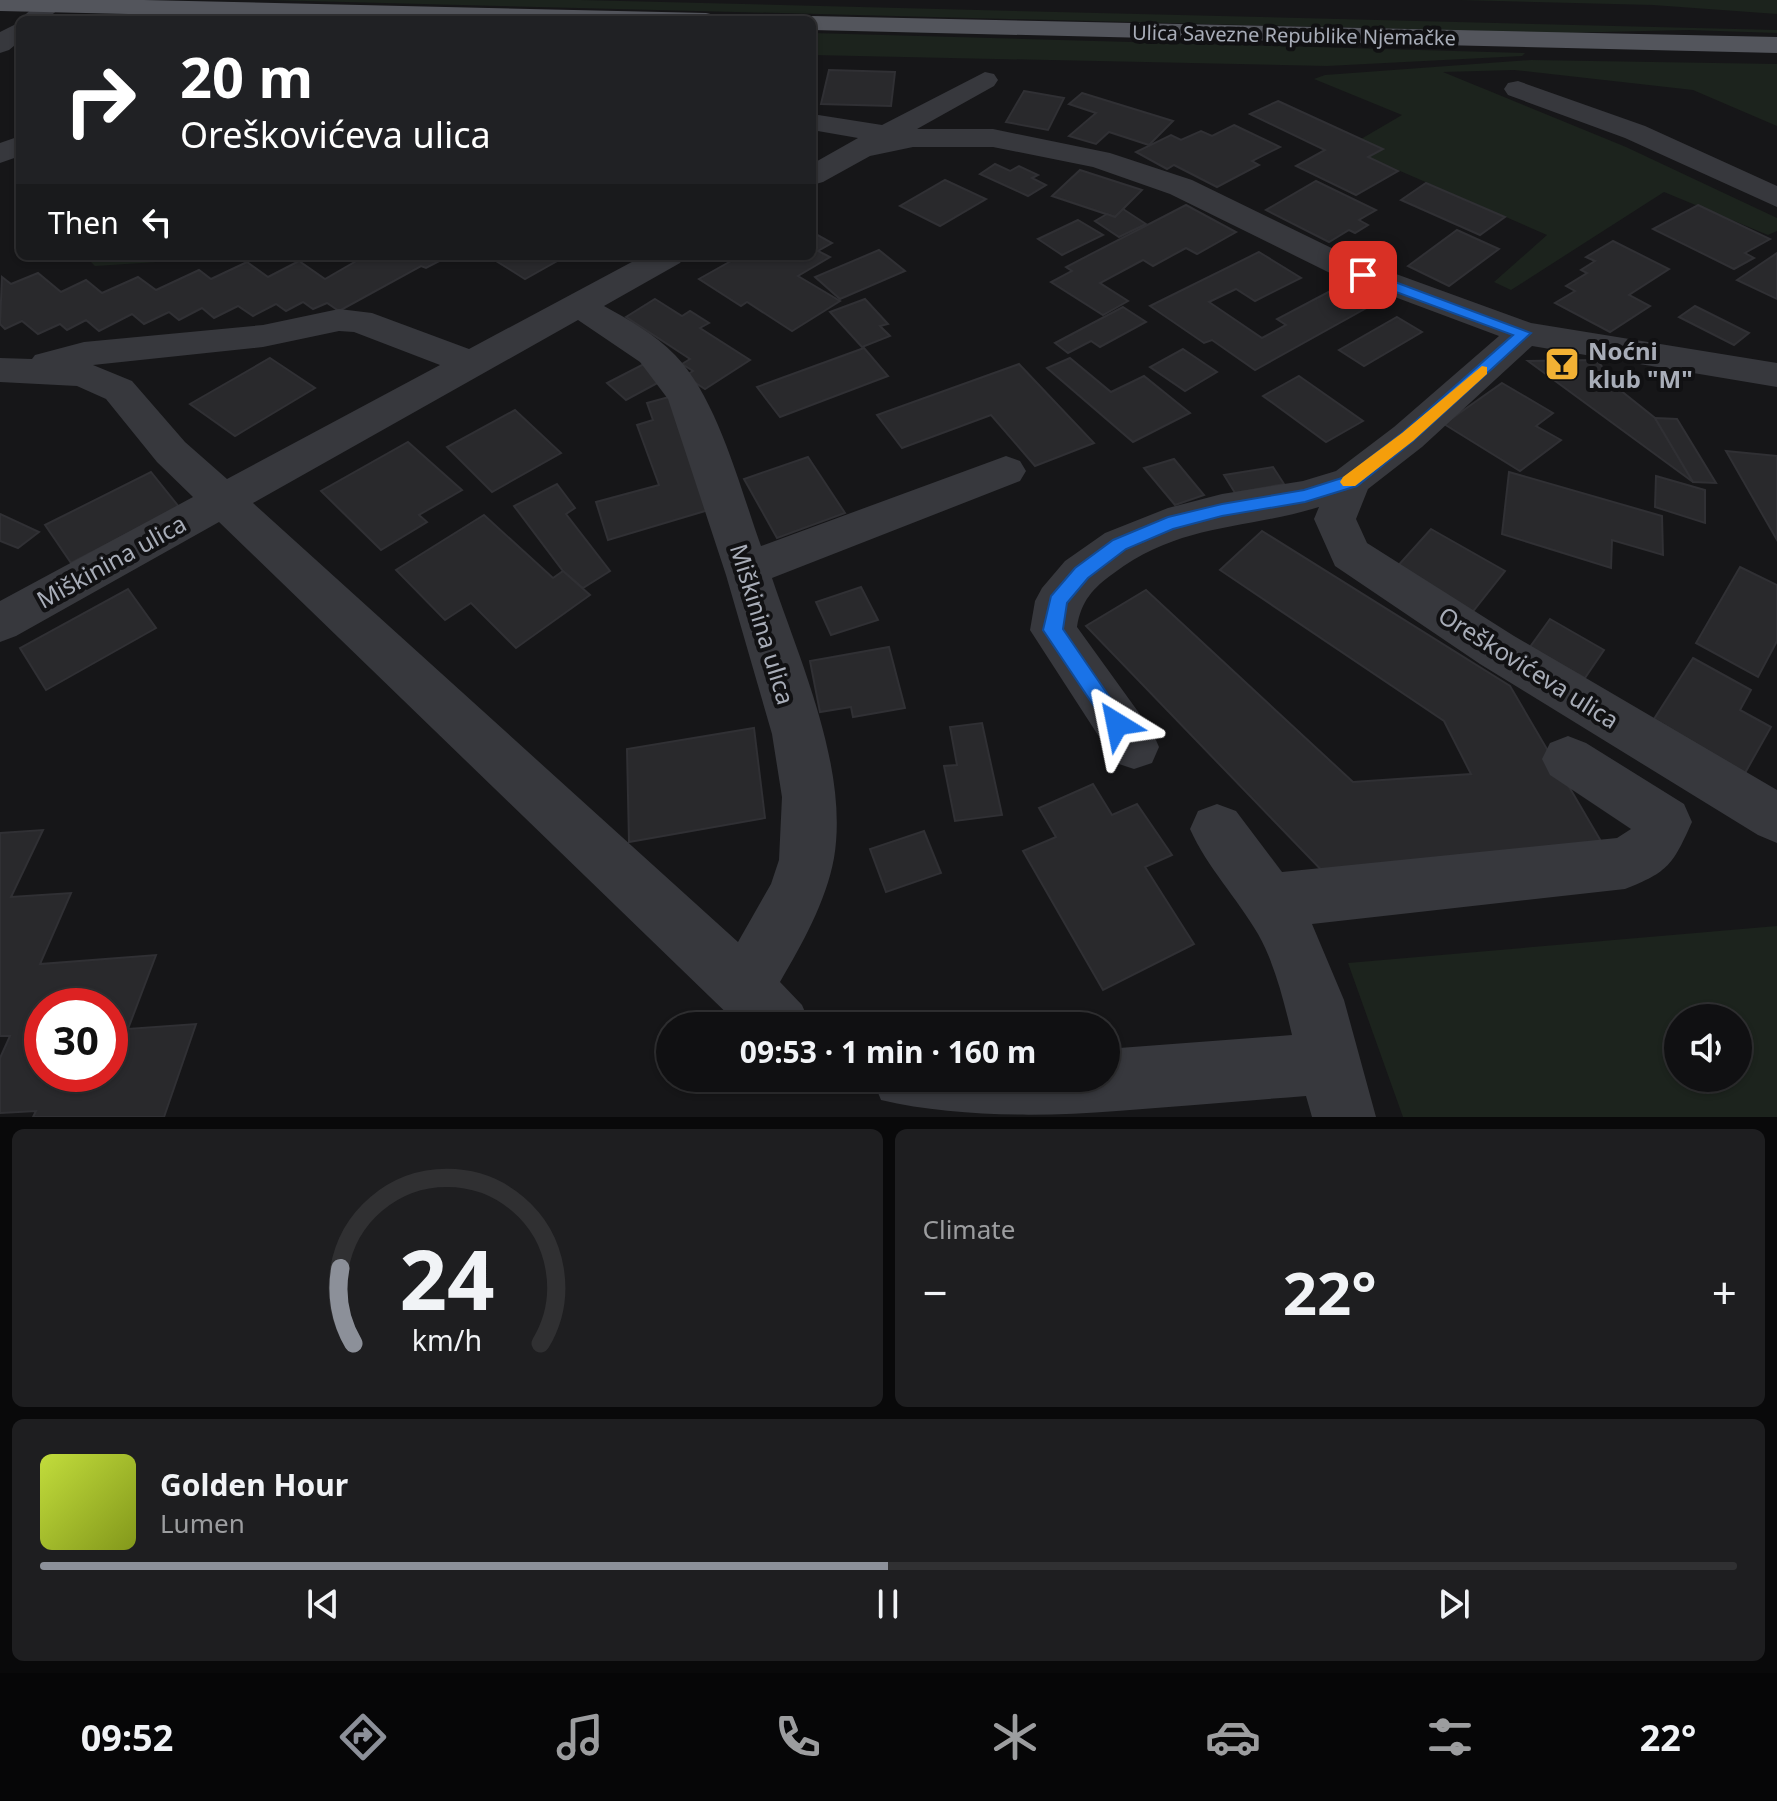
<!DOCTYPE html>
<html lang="en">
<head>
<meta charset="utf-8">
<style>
	body { margin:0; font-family:"Noto Sans",sans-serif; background:#1e1e20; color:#f1f3f6; height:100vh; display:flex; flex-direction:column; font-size:30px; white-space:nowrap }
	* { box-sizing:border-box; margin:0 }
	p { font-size:26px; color:#9c9d9f }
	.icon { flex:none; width:44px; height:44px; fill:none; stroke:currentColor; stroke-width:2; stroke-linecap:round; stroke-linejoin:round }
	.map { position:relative; height:1117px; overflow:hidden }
	.details { display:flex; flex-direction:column; gap:12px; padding:12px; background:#09090a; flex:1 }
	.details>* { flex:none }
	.hud { position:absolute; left:16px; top:16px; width:800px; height:244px; border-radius:12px; box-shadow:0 2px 6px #0004,0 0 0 2px #303032; background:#202124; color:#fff; overflow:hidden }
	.tools { position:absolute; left:1664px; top:1004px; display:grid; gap:16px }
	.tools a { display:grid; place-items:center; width:88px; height:88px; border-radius:50%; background:#101012; box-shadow:0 2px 6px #0004,0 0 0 2px #303032; font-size:40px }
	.speed { position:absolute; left:24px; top:988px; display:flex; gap:16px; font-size:40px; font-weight:700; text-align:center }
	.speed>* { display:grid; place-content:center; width:104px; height:104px; border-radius:50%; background:#101012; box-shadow:0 2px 6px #0004,0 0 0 2px #303032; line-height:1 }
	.speed .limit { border:12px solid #d22; background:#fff; color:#111 }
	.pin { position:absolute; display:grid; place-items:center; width:68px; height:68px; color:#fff; margin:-34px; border-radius:16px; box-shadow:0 4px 12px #0006 }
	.me { position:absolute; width:88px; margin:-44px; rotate:325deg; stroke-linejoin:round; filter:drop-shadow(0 0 6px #0008) }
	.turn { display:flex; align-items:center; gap:28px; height:168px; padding:0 32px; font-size:36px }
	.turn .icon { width:104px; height:104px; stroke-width:2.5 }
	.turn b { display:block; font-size:56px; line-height:68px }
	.then { display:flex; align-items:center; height:76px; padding:0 32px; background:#0003; gap:16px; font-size:30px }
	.big { font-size:60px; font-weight:700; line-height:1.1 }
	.details .card { flex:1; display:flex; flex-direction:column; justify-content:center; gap:12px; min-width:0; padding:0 28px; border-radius:12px; background:#1e1e20 }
	.details .dial { align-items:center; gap:0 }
	.dial svg { height:208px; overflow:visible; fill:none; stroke:#303032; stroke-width:7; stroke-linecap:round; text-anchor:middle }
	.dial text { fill:#f1f3f6; stroke:none }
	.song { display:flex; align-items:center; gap:24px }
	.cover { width:96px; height:96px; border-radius:12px; background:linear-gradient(135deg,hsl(70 70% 55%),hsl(70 70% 35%)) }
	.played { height:8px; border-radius:4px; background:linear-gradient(90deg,#8c9099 50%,#303032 50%) }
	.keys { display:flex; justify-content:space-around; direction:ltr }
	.heat { display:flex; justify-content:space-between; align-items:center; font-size:44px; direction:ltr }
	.details .tiles { flex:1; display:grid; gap:12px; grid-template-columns:1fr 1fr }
	.card:last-child { grid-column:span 2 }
	.trip { position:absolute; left:656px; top:1012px; width:464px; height:80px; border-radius:40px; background:#101012; box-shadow:0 2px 6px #0004,0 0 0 2px #303032; font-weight:700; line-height:80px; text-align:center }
	.tab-bar { display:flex; height:128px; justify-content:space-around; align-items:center; background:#060607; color:#9c9d9f }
	.tab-bar .icon { width:56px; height:56px }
	.tab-bar .on { color:#8c9099 }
	.tab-bar b { font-size:36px; color:#f1f3f6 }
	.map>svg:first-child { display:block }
	.green { fill:#1c231d; fill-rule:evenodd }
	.building { fill:#29292c; stroke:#303034; stroke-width:2; fill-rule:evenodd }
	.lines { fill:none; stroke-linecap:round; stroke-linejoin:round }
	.minor { fill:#37383d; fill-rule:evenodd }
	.major { fill:#53555c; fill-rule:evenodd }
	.route { fill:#1a73e8; stroke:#114b97; stroke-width:2 }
	.slow { fill:#f59e0b }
	.labels { text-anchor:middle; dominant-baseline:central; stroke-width:8; stroke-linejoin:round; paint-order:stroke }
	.far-street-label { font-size:20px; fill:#a8adb8; stroke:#111113 }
	.poi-label { font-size:24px; font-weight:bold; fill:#a8adb8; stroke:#111113; text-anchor:start }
	.street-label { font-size:24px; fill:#a8adb8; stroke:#111113 }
</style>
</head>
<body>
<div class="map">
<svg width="1777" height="1117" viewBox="0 0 1777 1117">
	<rect width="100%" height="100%" fill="#161618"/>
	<g class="green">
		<polygon points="267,0 581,0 1777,30 1777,33 1688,30 1561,33"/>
		<polygon points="1459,0 1777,0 1777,14 1653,5"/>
		<polygon points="812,33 1525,53 1522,56 1327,66 812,55"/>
		<polygon points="1531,60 1777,64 1777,126 1693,90 1514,70 1443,72 1626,147 1777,218 1777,231 1768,235 1664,192 1511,290 1494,282 1547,235 1368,157 1382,149 1361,139 1402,115 1314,79 1325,75"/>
		<polygon points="85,256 250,256 95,266"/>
		<path d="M1777,926V1117H1403L1348,963ZM1678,1018H1738V1078H1678Z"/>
	</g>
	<g class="building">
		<polygon points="829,70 895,72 891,106 821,104"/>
		<polygon points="1024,91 1064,98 1048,130 1006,122"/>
		<polygon points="1082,93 1173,121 1149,145 1109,132 1096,144 1069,136 1096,113 1069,104"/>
		<polygon points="1278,101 1383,149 1368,157 1398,171 1356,195 1296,166 1325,150 1250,114"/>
		<polygon points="1234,125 1280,147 1252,161 1259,165 1217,187 1174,165 1167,169 1136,152 1171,135 1181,140 1201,131 1212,136"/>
		<polygon points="995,164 1010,171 1019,166 1038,175 1032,178 1046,185 1028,196 980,174"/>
		<polygon points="1080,170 1142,190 1115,217 1052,196"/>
		<polygon points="945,180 986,199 940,226 900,206"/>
		<polygon points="1316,181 1376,210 1359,220 1368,225 1355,233 1349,230 1329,242 1266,210"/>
		<polygon points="1426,183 1505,217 1480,235 1401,200"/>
		<polygon points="1186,205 1236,232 1197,254 1186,248 1153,266 1143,260 1100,283 1128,301 1103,315 1051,282 1072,271 1066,267"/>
		<polygon points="1698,205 1770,239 1745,253 1754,258 1734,269 1653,229"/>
		<polygon points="1123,209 1146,224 1119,237 1095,221 1107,214 1115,217"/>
		<polygon points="1078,220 1103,235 1062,255 1038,239"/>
		<polygon points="1457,230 1499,249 1449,286 1408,266"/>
		<polygon points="812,232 832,243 818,251 830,257 798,276 840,301 792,331 747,302 741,306 699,279 740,256 812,256"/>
		<polygon points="1613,241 1669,269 1629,295 1650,306 1610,332 1555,303 1575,291 1566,286 1587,273 1581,270 1595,261 1586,257"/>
		<polygon points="879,250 905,271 840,299 815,277"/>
		<polygon points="1259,252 1301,278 1255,301 1236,289 1209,302 1262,338 1286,325 1277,319 1338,287 1370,306 1255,370 1212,340 1204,343 1150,306"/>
		<polygon points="1777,253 1777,299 1737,280"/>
		<polygon points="365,256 449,256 426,268 421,266 339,311 327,303 313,309 303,302 286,311 276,304 253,316 238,306 214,318 202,308 179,320 169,312 144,324 132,314 99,331 86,320 67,330 60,324 38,334 22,321 5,329 0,324 2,277 11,284 38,273 61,292 86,280 102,293 138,277 156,290 199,270 211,279 247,262 268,277 299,261 325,279"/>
		<polygon points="488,256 566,256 525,279"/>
		<polygon points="655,299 682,316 690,311 709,323 700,328 750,360 705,389 685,376 693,371 682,364 690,359 626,317"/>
		<polygon points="865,299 888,324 880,326 890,336 862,347 830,312"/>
		<polygon points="1695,306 1749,333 1734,345 1679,317"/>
		<polygon points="1123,307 1146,322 1100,347 1091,341 1068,353 1055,343"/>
		<polygon points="1397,317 1422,332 1364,366 1339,350"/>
		<polygon points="864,348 888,376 780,417 757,387"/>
		<polygon points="1183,349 1217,372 1185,391 1150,367"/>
		<polygon points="270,358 315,388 235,436 190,404"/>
		<polygon points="1070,358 1111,392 1144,376 1190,413 1133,442 1047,368"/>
		<polygon points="1596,360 1608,373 1600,374 1655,418 1693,482 1528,361"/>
		<polygon points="644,364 663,380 626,400 607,383"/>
		<polygon points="1019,364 1094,443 1035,466 991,415 902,448 877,415"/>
		<polygon points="1299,376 1363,421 1326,442 1263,396"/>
		<polygon points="1502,383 1553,413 1536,426 1561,440 1520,471 1444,424"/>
		<polygon points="669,397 715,508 608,540 596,502 659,485 637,425 653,420 647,403"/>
		<polygon points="515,410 561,453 492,492 447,447"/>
		<polygon points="1655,418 1677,419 1716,483 1693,482"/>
		<polygon points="408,442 462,490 419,515 427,522 381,550 321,491"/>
		<polygon points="1726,451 1777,456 1777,540"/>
		<polygon points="808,457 845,513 777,538 744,479"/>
		<polygon points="1174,459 1204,495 1175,505 1144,468"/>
		<polygon points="1273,467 1284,484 1235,493 1224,475"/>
		<polygon points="151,472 179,507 71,563 45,525"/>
		<polygon points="1509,472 1662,516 1663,555 1612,540 1611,568 1502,534"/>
		<polygon points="1656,476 1705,490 1705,523 1655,507"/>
		<polygon points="557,484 575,508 566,514 610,571 583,588 563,571 514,506"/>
		<polygon points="0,514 39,532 18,548 0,541"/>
		<polygon points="484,515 553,578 563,571 590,595 516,648 471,603 445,620 396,570"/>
		<polygon points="1431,529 1505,571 1471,614 1395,569"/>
		<polygon points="1262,531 1510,686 1609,855 1329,878 1086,626 1146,590 1353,782 1471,774 1444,721 1220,570"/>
		<polygon points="1740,567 1777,585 1777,641 1758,677 1696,643"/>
		<polygon points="861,587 878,620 831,635 816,602"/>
		<polygon points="128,589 156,628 46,690 20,648"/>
		<polygon points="1550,619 1604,650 1585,678 1530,647"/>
		<polygon points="889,647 905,708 853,717 851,707 820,712 810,661"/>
		<polygon points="1693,658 1751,690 1740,710 1771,727 1745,773 1654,719"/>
		<polygon points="982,723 1002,815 955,821 944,766 957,765 950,727"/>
		<polygon points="754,728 765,818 629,842 627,749"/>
		<polygon points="1093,784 1112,815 1137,804 1172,855 1145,867 1194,944 1103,990 1023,851 1056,837 1039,808"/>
		<path d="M43,830L11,897L71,893L40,964L156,955L128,1029L196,1024L164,1117H33L36,1111L0,1113V1058L10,1036H0V833ZM42,1006H110V1074H42Z"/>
		<polygon points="924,831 941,873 886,892 870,849"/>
	</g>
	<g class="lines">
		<g class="minor">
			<polygon points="42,0 69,0 46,20 20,20 20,41 9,50 0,53 0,32 20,22 19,20"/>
			<path d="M985,72L994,74L998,80L994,86L917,129H993L1110,153L1192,180L1352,258L1531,323L1777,363V387L1532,346L1422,447L1368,489L1356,519L1367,543L1514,636L1777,790V843L1758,835L1480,664L1335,566L1314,519L1319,507C1244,530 1181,523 1114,573C1093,588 1081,601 1077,627L1152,731L1159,747L1152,763L1134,769L1116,763L1030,630L1035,601L1042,588L1065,561L1105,533L1168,508L1222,494L1303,481L1336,471L1394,427L1499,336L1328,272L1170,194L1093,167L993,147H913L870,156L823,182L812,185V164L858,138L812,130V114L882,125Z"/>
			<polygon points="1518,81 1645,126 1777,186 1777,207 1625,138 1508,95 1504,89 1508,83"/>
			<polygon points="20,136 20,156 0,163 0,143"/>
			<path d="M643,256H685L680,263L604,306C629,320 655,334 675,355C718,399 740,488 761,546L1006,456L1020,461L1026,471L1020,481L772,578C800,661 849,769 834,858C826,902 802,944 780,982L802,1005L811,1026H740L219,522L16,636L0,642V601L193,497L157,462L106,399L77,386L0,382V358L32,359L35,355L84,342L263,325L339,309L372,313L469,349ZM578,320L640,362L668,399L726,575L772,734L782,797L779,860L771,884L738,942L253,503ZM339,331L354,332L440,365L227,479L185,442L132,381L93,365L263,347Z"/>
			<path d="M1568,736L1586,743L1684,804L1692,822C1673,864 1669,872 1625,889L1312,924L1344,1000L1376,1117H1312L1306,1096C1243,1101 1180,1106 1117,1111C1041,1117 953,1117 881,1100L872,1078H1106V1049L1292,1035C1284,1002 1275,964 1258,934C1237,898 1207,867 1190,829L1198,811L1217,804L1236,811L1282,872L1617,838L1631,829L1550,775L1542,759L1550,743Z"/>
		</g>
		<g class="major">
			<polygon points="0,0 144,0 706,13 715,15 718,20 383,20 0,11"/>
			<polygon points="812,16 1777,37 1777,53 812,30 812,20 802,20"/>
		</g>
	</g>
	<polygon class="route" points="1363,270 1531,333 1413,441 1357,486 1305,502 1222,516 1173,529 1126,549 1088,578 1067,603 1063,629 1128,724 1125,730 1117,733 1110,730 1043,630 1051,596 1075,568 1113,540 1168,517 1222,504 1304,490 1345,477 1402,433 1513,335 1358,278 1356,275"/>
	<polygon class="slow" points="1482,366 1487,367 1487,374 1413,441 1355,486 1343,486 1340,482 1343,477 1402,433"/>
	<defs>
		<g id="bar-square" transform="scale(1.8)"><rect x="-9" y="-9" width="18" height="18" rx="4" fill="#f2b134" stroke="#111113"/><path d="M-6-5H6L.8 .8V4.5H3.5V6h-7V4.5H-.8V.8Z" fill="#111"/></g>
	</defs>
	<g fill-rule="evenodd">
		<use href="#bar-square" x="1562" y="364"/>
	</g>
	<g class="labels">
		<g class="far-street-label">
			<text transform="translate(1294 35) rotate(1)">Ulica Savezne Republike Njemačke</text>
		</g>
		<g class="poi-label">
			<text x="1588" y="350">Noćni<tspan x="1588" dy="28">klub "M"</tspan></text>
		</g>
		<g class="street-label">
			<text transform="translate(111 561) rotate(-29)">Miškinina ulica</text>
			<text transform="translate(763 624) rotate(73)">Miškinina ulica</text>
			<text transform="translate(1529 667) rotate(32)">Oreškovićeva ulica</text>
		</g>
	</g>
</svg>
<div class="tools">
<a><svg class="icon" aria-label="sound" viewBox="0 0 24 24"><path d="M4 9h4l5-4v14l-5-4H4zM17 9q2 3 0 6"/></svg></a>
</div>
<div class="speed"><div class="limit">30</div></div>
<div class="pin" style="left:1363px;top:275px;background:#d93025"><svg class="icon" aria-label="arrive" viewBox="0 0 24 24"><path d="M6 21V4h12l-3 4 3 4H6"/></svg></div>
<svg class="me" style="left:1117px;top:724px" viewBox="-20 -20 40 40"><path d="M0-17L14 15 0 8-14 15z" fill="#1a73e8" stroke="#fff" stroke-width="4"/></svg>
<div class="trip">09:53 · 1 min · 160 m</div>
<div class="hud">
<div class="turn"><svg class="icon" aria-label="right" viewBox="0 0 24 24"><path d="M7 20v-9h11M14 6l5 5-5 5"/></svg><div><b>20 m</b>Oreškovićeva ulica</div></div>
<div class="then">Then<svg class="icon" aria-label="left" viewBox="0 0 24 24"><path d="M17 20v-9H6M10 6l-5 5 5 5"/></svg></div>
</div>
</div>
<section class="details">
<div class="tiles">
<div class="card dial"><svg viewBox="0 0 100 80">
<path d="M14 69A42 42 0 1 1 86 69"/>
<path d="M14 69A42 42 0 0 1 9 40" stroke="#8c9099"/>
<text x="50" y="56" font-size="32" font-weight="700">24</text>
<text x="50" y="72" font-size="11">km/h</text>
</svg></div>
<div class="card"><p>Climate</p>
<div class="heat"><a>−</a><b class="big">22°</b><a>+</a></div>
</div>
<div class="card">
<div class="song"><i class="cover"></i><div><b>Golden Hour</b><p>Lumen</p></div></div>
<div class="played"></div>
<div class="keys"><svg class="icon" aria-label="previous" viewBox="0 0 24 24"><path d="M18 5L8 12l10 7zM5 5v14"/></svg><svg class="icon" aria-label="pause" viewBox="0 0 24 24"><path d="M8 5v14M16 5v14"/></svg><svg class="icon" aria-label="next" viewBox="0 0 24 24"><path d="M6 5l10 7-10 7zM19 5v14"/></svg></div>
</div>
</div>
</section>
<nav class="tab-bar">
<b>09:52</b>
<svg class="icon on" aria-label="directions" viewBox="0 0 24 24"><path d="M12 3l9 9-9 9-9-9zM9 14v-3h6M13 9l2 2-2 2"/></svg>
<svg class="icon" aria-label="music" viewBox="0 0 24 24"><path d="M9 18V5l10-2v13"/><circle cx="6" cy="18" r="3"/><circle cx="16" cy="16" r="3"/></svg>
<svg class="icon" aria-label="phone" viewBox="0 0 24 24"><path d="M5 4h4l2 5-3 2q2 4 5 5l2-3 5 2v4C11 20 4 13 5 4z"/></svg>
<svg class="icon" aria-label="climate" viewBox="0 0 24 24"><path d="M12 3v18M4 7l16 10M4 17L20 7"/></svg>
<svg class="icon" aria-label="car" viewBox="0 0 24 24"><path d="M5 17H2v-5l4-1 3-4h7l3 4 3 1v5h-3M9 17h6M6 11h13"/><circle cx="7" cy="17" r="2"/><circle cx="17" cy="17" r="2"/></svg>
<svg class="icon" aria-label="filters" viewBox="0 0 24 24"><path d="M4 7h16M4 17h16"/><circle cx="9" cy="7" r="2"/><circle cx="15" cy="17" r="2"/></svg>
<b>22°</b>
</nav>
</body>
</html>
